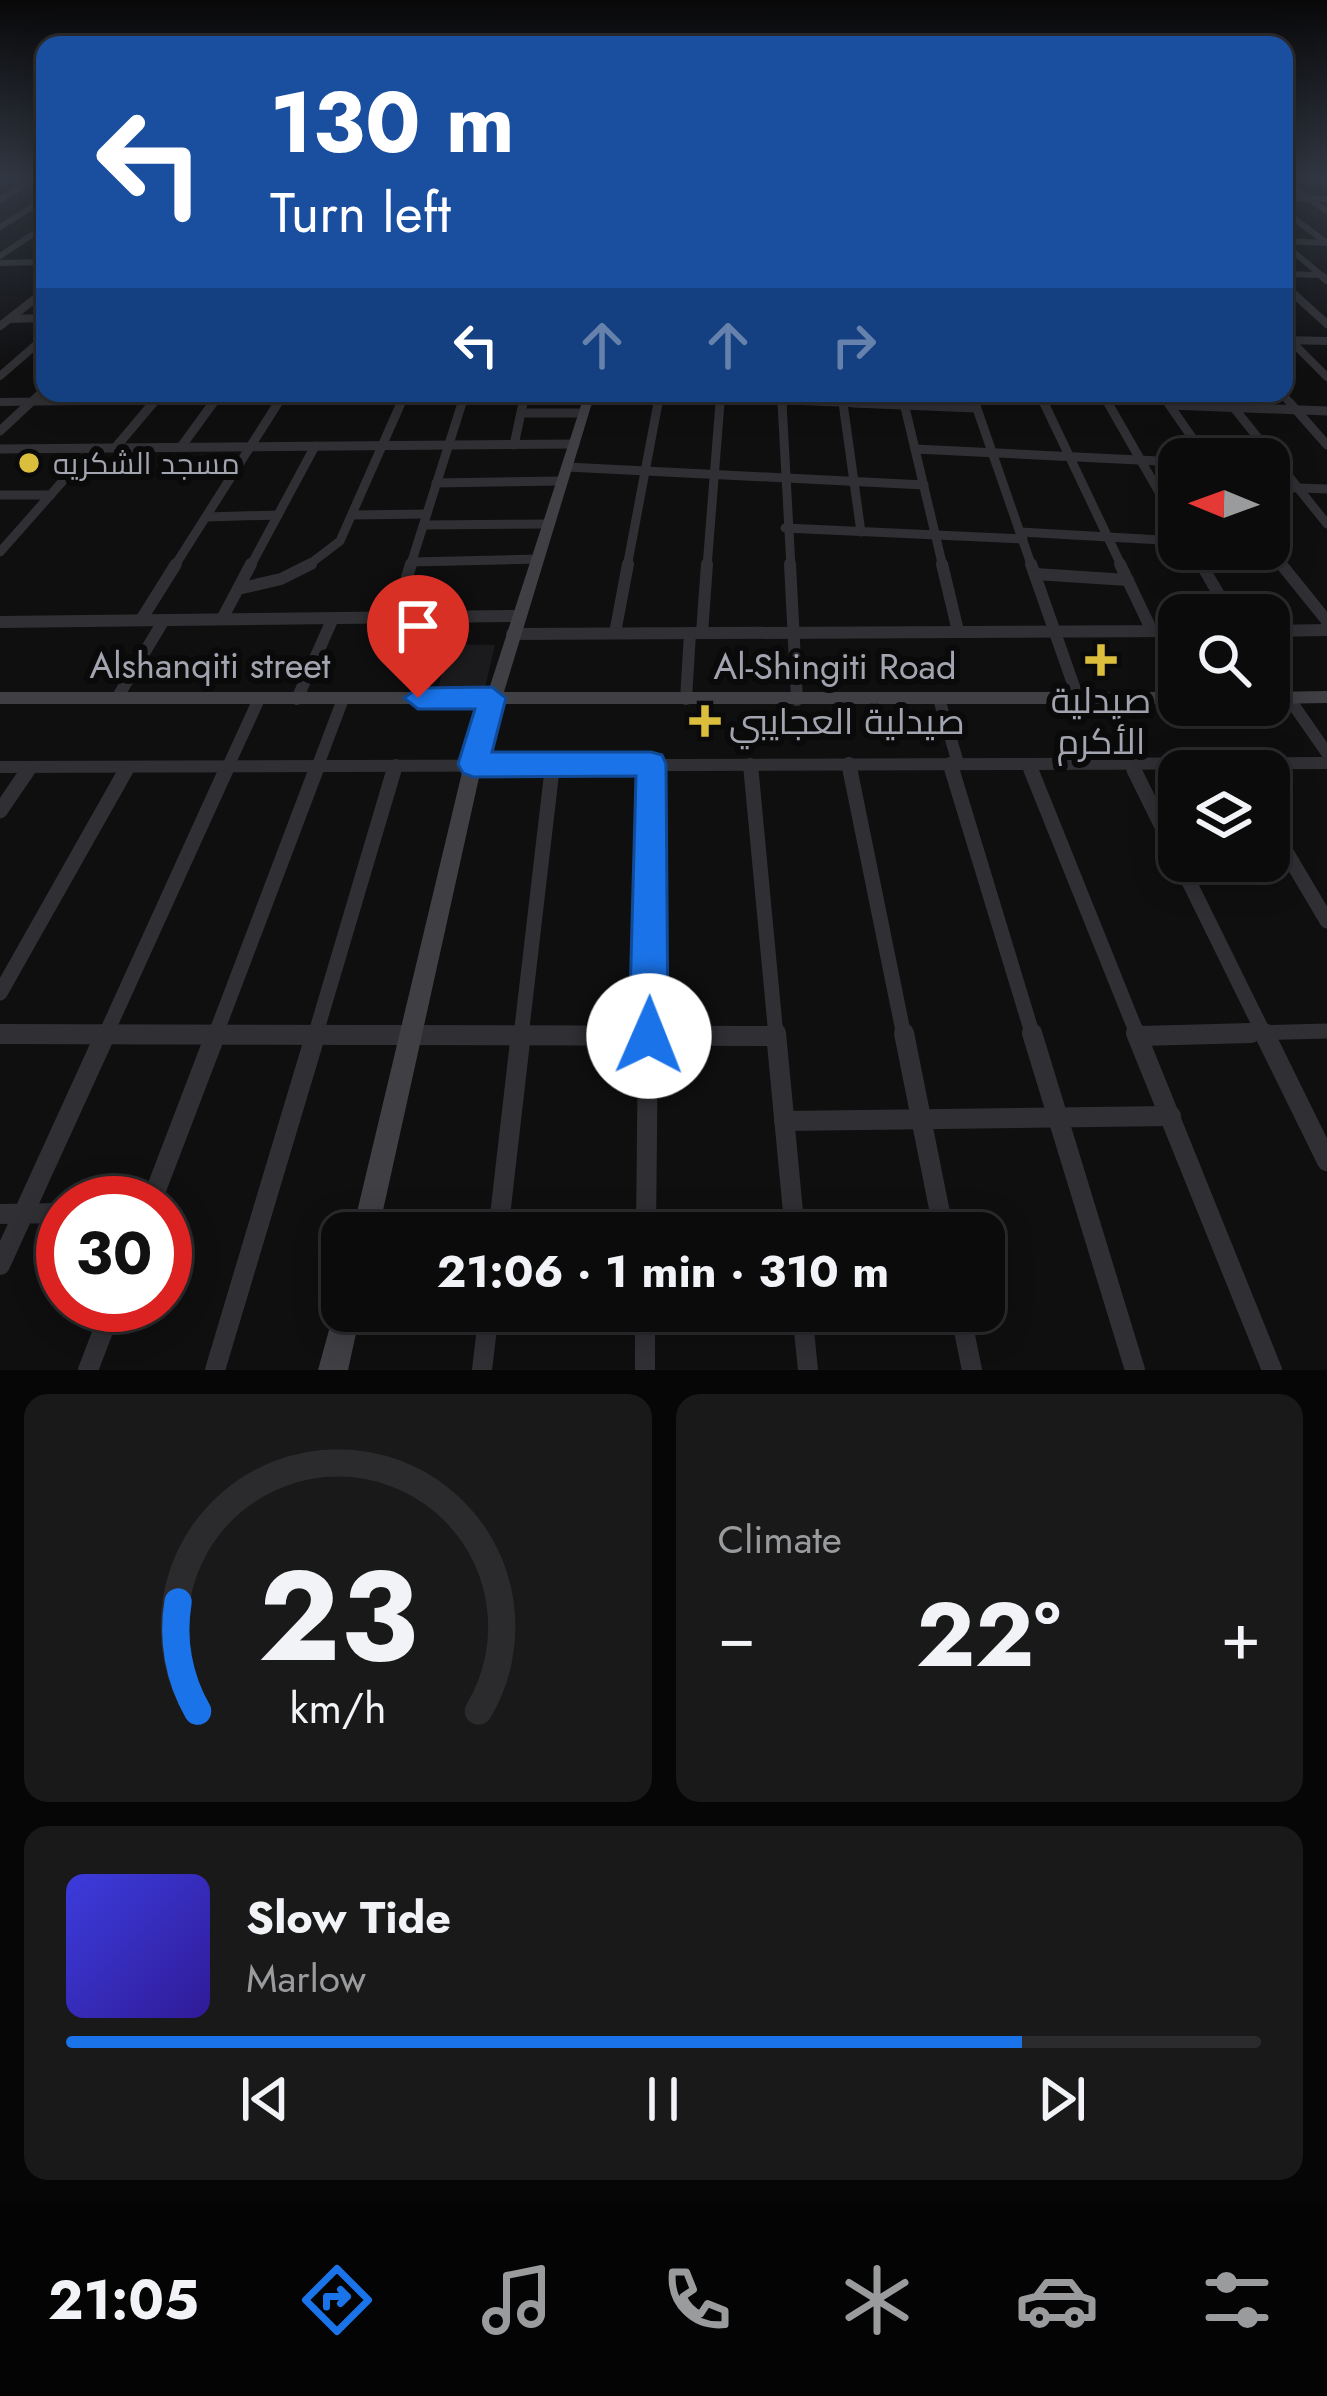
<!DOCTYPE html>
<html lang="en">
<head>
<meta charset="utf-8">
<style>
	body { margin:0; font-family:Jost,Cairo,sans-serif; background:#19191a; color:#f1f3f6; height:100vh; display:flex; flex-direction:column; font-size:45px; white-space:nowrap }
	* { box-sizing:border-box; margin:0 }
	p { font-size:39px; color:#9a9b9d }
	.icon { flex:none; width:66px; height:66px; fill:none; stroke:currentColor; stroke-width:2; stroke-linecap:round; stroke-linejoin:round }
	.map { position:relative; height:1370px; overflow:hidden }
	.side { display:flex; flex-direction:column; gap:24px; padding:24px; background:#060607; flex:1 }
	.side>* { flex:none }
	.top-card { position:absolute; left:36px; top:36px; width:1257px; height:366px; border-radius:24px; box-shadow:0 6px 30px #0003,0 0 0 3px #2b2b2d; background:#1a4fa0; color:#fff; overflow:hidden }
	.needle { width:78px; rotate:271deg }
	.controls { position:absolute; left:1158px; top:438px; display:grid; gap:24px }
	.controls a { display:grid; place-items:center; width:132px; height:132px; border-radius:24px; background:#0b0b0c; box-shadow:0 6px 30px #0003,0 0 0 3px #2b2b2d; font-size:60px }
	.speed { position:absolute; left:36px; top:1176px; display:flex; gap:24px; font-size:60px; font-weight:700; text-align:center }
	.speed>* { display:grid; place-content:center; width:156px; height:156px; border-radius:50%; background:#0b0b0c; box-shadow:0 6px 30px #0003,0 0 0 3px #2b2b2d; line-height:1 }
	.speed .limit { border:18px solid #d22; background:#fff; color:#111 }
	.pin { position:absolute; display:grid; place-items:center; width:102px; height:102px; color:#fff; margin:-123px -51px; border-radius:50% 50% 50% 0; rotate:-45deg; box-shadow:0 0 12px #0007 }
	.pin .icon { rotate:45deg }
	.me { position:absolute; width:132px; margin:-66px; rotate:1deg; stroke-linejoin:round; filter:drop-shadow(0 0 9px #0008) }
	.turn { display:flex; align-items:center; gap:42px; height:252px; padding:0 36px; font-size:54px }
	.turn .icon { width:156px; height:156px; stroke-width:2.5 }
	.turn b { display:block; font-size:84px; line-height:102px }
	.lanes { display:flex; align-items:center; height:114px; padding:0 36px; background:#0003; justify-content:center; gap:60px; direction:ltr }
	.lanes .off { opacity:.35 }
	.big { font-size:90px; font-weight:700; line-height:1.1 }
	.side .card { flex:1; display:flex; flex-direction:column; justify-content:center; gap:18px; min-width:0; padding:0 42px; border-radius:24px; background:#19191a }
	.side .dial { align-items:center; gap:0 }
	.dial svg { height:312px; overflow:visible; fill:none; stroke:#2b2b2d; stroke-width:7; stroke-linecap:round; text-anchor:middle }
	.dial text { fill:#f1f3f6; stroke:none }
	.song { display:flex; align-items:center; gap:36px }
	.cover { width:144px; height:144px; border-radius:18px; background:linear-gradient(135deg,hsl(240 70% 55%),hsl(250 70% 35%)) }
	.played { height:12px; border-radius:6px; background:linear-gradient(90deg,#1a73e8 80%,#2b2b2d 80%) }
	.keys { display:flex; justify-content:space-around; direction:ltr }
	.heat { display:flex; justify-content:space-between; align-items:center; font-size:66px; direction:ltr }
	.side .tiles { flex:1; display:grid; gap:24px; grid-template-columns:1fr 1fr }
	.card:last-child { grid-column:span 2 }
	.trip { position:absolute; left:321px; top:1212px; width:684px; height:120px; border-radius:24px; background:#0b0b0c; box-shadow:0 6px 30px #0003,0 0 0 3px #2b2b2d; font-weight:700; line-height:120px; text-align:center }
	.dock { display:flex; height:192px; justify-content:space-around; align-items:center; background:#040405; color:#9a9b9d }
	.dock .icon { width:84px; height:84px }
	.dock .on { color:#1a73e8 }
	.dock b { font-size:54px; color:#f1f3f6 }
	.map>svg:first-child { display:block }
	.built { fill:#1b1b1d }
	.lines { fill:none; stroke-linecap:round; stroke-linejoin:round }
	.street-far5 { stroke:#303034; stroke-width:6 }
	.street-far4 { stroke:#303034; stroke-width:8 }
	.street-far3 { stroke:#303034; stroke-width:9 }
	.street-far2 { stroke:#303034; stroke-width:12 }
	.street-far1 { stroke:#303034; stroke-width:15 }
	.street { stroke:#303034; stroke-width:20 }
	.secondary { fill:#3f3f44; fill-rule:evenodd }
	.route { fill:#1a73e8; stroke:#114b97; stroke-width:3 }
	.poi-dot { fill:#dbbe3c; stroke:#0a0a0b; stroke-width:4.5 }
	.labels { text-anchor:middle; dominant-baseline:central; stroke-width:12; stroke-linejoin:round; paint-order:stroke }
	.far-poi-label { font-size:30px; fill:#a2a4af; stroke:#0a0a0b; text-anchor:start }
	.street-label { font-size:36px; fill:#a2a4af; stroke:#0a0a0b }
	.poi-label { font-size:36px; fill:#a2a4af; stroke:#0a0a0b }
</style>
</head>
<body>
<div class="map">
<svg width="1327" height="1370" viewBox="0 0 1327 1370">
	<rect width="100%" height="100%" fill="#0f0f10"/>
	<polygon class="built" points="450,644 495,645 484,692 437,692"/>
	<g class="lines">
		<g class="street-far5">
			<polyline points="1318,179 1327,185"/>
			<polyline points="1284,182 1327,211"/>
			<polyline points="1284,198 1327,199"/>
			<polyline points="0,200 35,179"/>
			<polyline points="1284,211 1327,243"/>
			<polyline points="0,227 45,199"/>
			<polyline points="1284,241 1326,243"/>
			<polyline points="1284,244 1327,280"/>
			<polyline points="0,256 45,226"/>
			<polyline points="0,263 45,262"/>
			<polyline points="1284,274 1319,275"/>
		</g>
		<g class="street-far4">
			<polyline points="1323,277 1327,280"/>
			<polyline points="1284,285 1327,324"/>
			<polyline points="10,319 45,318"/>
			<polyline points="0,326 45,291"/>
			<polyline points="1284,334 1327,377"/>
			<polyline points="1285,340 1327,341"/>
			<polyline points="0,376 45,337"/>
			<polyline points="782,393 783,406"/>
			<polyline points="842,393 844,406"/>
			<polyline points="902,393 905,406"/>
			<polyline points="971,393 976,406"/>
			<polyline points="1039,393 1045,406"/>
			<polyline points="1102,393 1110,406"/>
			<polyline points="1161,393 1170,406"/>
			<polyline points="1222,393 1233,406"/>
			<polyline points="1281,393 1293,406"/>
			<polyline points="282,396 343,393"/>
			<polyline points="403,397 464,396"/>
			<polyline points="721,398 930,406"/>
			<polyline points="155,400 217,399"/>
			<polyline points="0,402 86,401 100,393"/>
			<polyline points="1170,405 1201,406"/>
			<polyline points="27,406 45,389"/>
			<polyline points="151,406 162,393"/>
			<polyline points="211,406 221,393"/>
			<polyline points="276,406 284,393"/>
			<polyline points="399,406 405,393"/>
			<polyline points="461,406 465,393"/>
			<polyline points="522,406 525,393"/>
			<polyline points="658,406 660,393"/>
			<polyline points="720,406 721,394"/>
		</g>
		<g class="street-far3">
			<polyline points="782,403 791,567"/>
			<polyline points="843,403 861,532"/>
			<polyline points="853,403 976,408"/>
			<polyline points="904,403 943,567"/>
			<polyline points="975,403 1032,567"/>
			<polyline points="1044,403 1122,567"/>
			<polyline points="1108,403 1179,527"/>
			<polyline points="1168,403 1207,459"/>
			<polyline points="1230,403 1327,524"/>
			<polyline points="1290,403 1327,445"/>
			<polyline points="1170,405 1327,411"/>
			<polyline points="521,413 584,413"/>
			<polyline points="0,431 30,403"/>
			<polyline points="514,445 523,403"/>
			<polyline points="181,447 213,403"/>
			<polyline points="115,448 153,403"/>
			<polyline points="0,449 575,444"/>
			<polyline points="915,449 1179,462"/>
			<polyline points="567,467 924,485"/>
			<polyline points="436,483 563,481"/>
			<polyline points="1269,487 1327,489"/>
			<polyline points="0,495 51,495"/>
			<polyline points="353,515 427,514"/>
			<polyline points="206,517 278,515"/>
			<polyline points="424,525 549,524"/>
			<polyline points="785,528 1023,539"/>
			<polyline points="1020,532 1179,541"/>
			<polyline points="1192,549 1203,567"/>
			<polyline points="1268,549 1283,567"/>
			<polyline points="0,552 92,448"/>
			<polyline points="412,562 537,559"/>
			<polyline points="174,567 278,403"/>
			<polyline points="250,567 315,446"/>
			<polyline points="306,567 340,541 401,403"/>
			<polyline points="410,567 462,403"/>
			<polyline points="627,567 658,403"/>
			<polyline points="707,567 720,403"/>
		</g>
		<g class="street-far2">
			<polyline points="790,564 797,700"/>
			<polyline points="942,564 958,631"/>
			<polyline points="1031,564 1078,698"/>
			<polyline points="1120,564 1152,631"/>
			<polyline points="1201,564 1231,615"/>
			<polyline points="1281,564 1327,621"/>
			<polyline points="1035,574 1128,580"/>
			<polyline points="238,589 281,579 311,564"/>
			<polyline points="395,617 411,564"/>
			<polyline points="222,619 251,564"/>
			<polyline points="141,620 176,564"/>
			<polyline points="0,622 518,616"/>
			<polyline points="1269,631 1327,630"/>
			<polyline points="615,633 628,564"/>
			<polyline points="702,633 707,564"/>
			<polyline points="512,634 1179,631"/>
			<polyline points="1288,697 1327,753"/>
			<polyline points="117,698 164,620"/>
			<polyline points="297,699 333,618"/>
			<polyline points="686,699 690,633"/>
			<polyline points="939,699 958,763"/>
			<polyline points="849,763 851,773"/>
			<polyline points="950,763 953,773"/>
			<polyline points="1130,763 1135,773"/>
			<polyline points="750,764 751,773"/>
			<polyline points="1028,764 1032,773"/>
			<polyline points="0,767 1327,763"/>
			<polyline points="26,773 30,768"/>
			<polyline points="124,773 127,768"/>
			<polyline points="225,773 259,699"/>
			<polyline points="315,773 343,699"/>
			<polyline points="394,773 396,765"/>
			<polyline points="552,773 553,764"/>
			<polyline points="651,773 651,764"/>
		</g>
		<g class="street-far1">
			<polyline points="751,770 776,1036"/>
			<polyline points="850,770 904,1036"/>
			<polyline points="952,770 1033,1036"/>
			<polyline points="1031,770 1138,1036"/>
			<polyline points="1134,770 1265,1036"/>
			<polyline points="0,811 28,770"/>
			<polyline points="1269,823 1327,921"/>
			<polyline points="0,993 126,770"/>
			<polyline points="0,1034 776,1036"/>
			<polyline points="105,1036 226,770"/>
			<polyline points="215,1036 316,770"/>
			<polyline points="315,1036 394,770"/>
			<polyline points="521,1036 552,770"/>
			<polyline points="648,1036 651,770"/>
			<polyline points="1140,1036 1327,1031"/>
		</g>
		<g class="street">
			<polyline points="776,1033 795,1233"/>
			<polyline points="904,1033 944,1233"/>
			<polyline points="1032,1033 1135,1370"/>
			<polyline points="1136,1033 1272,1370"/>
			<polyline points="1264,1033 1327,1161"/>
			<polyline points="0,1034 776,1036"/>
			<polyline points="1140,1036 1251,1033"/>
			<polyline points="784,1121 1171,1116"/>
			<polyline points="151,1203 216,1033"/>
			<polyline points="0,1214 63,1213"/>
			<polyline points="498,1233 521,1033"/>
			<polyline points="646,1233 648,1033"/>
			<polyline points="0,1265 106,1033"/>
			<polyline points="645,1311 645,1370"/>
			<polyline points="802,1311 808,1370"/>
			<polyline points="960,1311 972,1370"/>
			<polyline points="88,1370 113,1305"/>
			<polyline points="215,1370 316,1033"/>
			<polyline points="482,1370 489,1311"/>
		</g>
		<g class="secondary">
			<polygon points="585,393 595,393 504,692 1179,692 1179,704 500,704 482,764 378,1233 352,1233 464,764 483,704 0,704 0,692 488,692"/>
			<polygon points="1327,691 1327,703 1269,704 1269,692"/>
			<polygon points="342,1299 342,1311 361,1311 348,1370 318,1370 337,1301"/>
		</g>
	</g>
	<linearGradient id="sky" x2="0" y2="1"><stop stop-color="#080809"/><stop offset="0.48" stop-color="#313742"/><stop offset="1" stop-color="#313742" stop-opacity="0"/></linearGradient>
	<rect width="1327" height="371" fill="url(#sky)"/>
	<polygon class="route" points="492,687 506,698 492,752 651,752 662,755 666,764 668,1036 662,1049 649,1055 635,1049 629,1036 636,776 473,777 463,773 458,764 475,709 418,709 404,698 418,688"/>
	<g class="poi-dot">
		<circle cx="29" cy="463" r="12"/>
		<path d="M1095 642h12v12h12v12h-12v12h-12v-12h-12v-12h12z"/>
		<path d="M699 703h12v12h12v12h-12v12h-12v-12h-12v-12h12z"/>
	</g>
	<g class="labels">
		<g class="far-poi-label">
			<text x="53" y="463">مسجد الشكريه</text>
		</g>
		<g class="street-label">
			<text x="210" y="665">Alshanqiti street</text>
			<text x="835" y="666">Al-Shingiti Road</text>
		</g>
		<g class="poi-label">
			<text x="1101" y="700">صيدلية<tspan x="1101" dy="41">الأكرم</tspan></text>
			<text x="729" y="721" text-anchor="start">صيدلية العجايبي</text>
		</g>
	</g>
</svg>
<div class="controls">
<a><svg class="needle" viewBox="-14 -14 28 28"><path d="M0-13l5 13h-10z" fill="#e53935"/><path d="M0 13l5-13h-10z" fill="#9a9b9d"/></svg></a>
<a><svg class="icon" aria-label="search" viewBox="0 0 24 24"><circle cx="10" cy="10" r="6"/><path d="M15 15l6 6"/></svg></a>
<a><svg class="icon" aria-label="layers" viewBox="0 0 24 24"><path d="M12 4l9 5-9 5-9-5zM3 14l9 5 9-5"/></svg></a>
</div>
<div class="speed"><div class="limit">30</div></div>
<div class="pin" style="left:418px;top:698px;background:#d93025"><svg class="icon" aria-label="arrive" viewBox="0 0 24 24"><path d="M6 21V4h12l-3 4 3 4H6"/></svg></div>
<svg class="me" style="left:649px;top:1036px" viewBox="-20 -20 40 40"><circle r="19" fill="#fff"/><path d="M0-13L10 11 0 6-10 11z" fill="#1a73e8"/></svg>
<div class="trip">21:06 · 1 min · 310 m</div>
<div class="top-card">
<div class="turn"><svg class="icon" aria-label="left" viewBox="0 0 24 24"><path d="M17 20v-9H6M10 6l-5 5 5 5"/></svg><div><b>130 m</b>Turn left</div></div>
<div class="lanes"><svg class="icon" aria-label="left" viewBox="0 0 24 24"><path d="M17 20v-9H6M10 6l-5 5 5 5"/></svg><svg class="icon off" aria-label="ahead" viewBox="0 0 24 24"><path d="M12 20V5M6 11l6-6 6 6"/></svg><svg class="icon off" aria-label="ahead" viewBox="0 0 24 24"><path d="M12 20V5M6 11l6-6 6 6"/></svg><svg class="icon off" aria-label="right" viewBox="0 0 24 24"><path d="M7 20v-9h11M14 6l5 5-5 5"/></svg></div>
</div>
</div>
<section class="side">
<div class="tiles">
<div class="card dial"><svg viewBox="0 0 100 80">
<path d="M14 69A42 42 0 1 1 86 69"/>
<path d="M14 69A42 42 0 0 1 9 41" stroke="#1a73e8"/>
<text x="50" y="56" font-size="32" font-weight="700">23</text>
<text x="50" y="72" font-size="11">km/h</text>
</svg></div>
<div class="card"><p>Climate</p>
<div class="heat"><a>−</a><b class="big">22°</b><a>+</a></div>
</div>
<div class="card">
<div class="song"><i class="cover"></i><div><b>Slow Tide</b><p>Marlow</p></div></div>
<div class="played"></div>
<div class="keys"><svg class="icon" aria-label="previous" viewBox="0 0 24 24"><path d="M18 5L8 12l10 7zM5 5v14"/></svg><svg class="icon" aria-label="pause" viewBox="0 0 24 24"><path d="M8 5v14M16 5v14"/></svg><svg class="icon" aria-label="next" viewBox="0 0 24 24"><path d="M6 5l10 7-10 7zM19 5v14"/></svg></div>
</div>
</div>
</section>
<nav class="dock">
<b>21:05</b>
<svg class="icon on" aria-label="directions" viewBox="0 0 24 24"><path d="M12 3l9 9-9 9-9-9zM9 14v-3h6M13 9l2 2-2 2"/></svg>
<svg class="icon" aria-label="music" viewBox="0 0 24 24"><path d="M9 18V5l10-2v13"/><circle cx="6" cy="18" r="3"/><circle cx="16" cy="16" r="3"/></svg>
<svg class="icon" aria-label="phone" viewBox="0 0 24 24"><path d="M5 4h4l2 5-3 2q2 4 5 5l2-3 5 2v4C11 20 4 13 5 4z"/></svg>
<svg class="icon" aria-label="climate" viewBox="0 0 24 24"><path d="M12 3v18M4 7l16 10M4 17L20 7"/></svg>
<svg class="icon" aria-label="car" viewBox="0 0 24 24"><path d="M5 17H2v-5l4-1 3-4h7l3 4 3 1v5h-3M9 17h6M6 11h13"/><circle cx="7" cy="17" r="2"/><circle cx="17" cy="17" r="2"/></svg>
<svg class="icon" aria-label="filters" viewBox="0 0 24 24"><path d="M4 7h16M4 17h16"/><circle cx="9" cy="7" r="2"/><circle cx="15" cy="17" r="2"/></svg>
</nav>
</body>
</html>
